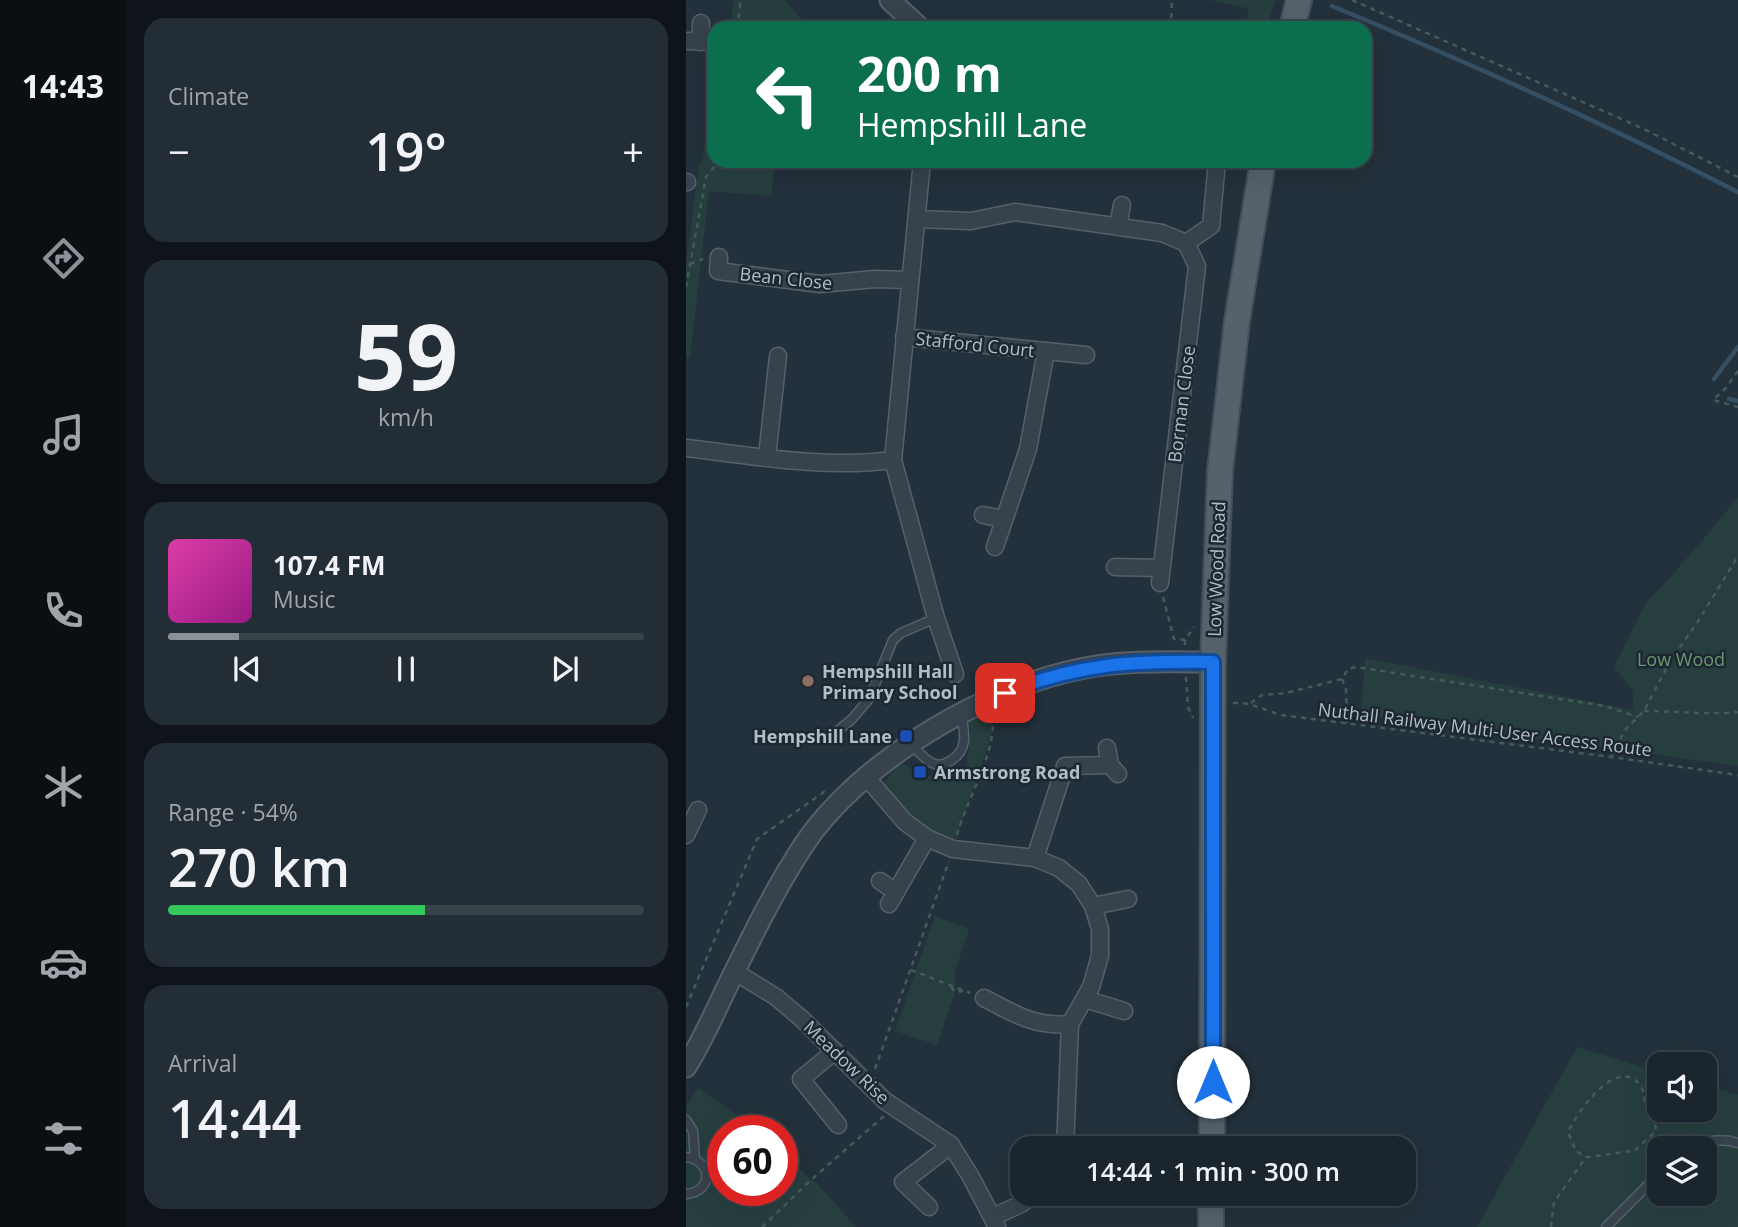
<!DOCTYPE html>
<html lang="en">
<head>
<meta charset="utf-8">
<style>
	body { margin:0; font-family:"Open Sans",sans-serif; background:#232d35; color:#f1f3f6; height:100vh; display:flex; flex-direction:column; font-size:26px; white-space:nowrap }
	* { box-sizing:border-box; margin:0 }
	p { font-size:23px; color:#9fa5aa }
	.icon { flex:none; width:38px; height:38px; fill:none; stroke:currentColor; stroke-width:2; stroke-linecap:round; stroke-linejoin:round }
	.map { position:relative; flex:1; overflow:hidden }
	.side { display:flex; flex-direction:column; gap:18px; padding:18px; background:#0e1419; width:560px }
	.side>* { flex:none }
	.guide { position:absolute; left:21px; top:21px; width:665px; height:147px; border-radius:21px; box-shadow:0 7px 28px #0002,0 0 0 2px #384249; background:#0b6e4f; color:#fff; overflow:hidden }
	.tools { position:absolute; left:961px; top:1052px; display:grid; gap:14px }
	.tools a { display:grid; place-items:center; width:70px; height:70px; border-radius:14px; background:#1a252d; box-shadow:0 7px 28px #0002,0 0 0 2px #384249; font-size:35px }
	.speed { position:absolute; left:21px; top:1115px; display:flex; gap:14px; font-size:35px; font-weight:700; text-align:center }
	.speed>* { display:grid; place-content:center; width:91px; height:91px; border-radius:50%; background:#1a252d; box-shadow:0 7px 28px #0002,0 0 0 2px #384249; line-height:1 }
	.speed .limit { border:10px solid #d22; background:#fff; color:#111 }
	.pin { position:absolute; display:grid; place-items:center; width:60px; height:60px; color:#fff; margin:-30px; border-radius:14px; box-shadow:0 4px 10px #0006 }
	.me { position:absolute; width:77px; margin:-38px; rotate:0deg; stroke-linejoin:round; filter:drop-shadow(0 0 5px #0008) }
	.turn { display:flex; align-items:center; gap:24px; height:147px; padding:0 35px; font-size:32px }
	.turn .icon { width:91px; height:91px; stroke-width:2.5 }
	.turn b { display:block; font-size:49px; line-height:60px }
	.big { font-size:52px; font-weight:600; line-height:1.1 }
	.side .card { flex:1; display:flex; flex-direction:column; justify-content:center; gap:10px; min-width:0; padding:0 24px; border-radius:21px; background:#232d35 }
	.side .dial { align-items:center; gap:0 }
	.dial b { font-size:91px; line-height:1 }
	.song { display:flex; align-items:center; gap:21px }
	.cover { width:84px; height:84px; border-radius:10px; background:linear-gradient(135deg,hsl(320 70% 55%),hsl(310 70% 35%)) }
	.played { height:7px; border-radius:4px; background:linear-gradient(90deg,#8c9099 15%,#384249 15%) }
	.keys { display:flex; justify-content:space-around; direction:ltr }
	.heat { display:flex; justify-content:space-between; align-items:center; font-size:38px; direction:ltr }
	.charge { height:10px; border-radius:5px; background:linear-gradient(90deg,#34c759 54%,#384249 0) }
	.trip { position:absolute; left:324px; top:1136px; width:406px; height:70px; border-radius:21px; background:#1a252d; box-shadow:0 7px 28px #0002,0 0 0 2px #384249; font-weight:600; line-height:70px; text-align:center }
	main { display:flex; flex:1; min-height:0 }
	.menu { display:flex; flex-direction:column; width:126px; justify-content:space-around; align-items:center; background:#0a0f12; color:#9fa5aa }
	.menu .icon { width:49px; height:49px }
	.menu .current { color:#8c9099 }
	.menu b { font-size:32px; color:#f1f3f6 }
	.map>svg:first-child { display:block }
	.green { fill:#263f3e; fill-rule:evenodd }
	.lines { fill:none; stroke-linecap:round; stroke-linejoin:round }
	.stream { stroke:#374f63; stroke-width:4.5 }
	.service-casing { stroke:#55606a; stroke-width:11 }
	.minor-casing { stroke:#55606a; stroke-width:19 }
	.tertiary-casing { stroke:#55606a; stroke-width:23 }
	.primary-casing { stroke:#434e58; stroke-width:28 }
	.path { stroke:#455b5b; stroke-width:2.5; stroke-dasharray:5 5; stroke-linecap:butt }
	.service { stroke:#37424c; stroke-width:8 }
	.minor { stroke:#37424c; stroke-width:16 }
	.tertiary { stroke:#37424c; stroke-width:19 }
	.primary { stroke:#55626c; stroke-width:24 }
	.route-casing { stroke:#114b97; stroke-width:18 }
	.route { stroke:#1a73e8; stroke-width:12 }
	.education-dot { fill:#8d6e63; stroke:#1c2731; stroke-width:2.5 }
	.transit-dot { fill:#1a4fb4; stroke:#1c2731; stroke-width:2.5 }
	.labels { text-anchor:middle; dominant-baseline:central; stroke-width:5; stroke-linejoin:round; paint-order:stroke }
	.street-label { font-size:18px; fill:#b3bdc8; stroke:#1c2731 }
	.park-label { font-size:18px; fill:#6a986f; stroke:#1c2731 }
	.poi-label { font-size:18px; font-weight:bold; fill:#b3bdc8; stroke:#1c2731; text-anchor:start }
</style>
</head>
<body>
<main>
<nav class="menu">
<b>14:43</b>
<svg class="icon current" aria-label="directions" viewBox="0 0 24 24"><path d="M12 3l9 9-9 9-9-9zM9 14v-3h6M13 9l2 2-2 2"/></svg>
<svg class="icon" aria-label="music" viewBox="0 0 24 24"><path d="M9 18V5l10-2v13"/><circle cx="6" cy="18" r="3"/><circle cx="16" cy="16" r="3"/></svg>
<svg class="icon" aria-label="phone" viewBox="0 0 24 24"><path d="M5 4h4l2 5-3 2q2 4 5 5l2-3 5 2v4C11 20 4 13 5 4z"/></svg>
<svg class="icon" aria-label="climate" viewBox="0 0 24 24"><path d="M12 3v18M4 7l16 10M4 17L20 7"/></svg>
<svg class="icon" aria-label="car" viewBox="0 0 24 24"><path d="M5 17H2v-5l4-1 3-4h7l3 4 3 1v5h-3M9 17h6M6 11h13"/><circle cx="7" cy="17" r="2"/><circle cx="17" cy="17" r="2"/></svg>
<svg class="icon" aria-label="filters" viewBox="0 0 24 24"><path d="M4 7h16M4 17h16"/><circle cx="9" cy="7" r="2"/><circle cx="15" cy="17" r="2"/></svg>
</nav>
<section class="side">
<div class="card"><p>Climate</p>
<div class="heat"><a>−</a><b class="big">19°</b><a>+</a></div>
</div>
<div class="card dial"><b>59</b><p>km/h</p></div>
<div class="card">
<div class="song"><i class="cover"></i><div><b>107.4 FM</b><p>Music</p></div></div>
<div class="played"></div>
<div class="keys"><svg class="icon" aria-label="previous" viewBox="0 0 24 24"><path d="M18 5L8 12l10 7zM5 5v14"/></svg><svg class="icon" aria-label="pause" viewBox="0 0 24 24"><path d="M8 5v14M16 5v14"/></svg><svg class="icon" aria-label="next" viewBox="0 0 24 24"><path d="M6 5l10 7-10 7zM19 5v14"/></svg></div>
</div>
<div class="card"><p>Range · 54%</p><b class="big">270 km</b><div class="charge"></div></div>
<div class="card"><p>Arrival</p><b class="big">14:44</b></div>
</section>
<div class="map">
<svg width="1052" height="1227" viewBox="0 0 1052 1227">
	<rect width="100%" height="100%" fill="#23313c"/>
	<g class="green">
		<polygon points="48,0 99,0 123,28 43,28"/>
		<polygon points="524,0 589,0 581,28 558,28 563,9"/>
		<polygon points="28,67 28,161 89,161 85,196 23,191 4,358 0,358 0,266 12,169 17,155"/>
		<polygon points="1052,498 1052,766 675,714 679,658 947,710 947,691 928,667 960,602 983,579"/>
		<path d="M302,700L307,716V730L267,849L241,838L194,787L215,763C241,776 253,786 280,766L285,730L279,715Z"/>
		<polygon points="249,916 283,929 269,972 269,992 251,1045 209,1031"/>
		<path d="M891,1047L973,1072V1110H1018L1019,1085L1052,1095V1227H791ZM973,1148H1018V1194H973Z"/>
		<polygon points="12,1088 73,1130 37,1130 37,1190 96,1190 96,1151 126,1181 127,1179 170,1227 0,1227 0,1107"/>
	</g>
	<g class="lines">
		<g class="stream">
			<path d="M646,6C784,63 919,124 1052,192"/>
			<polyline points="1028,379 1052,347"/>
			<polyline points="1043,399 1052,401"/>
		</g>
		<g class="service-casing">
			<g id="service">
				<polyline points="144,737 166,719 183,699 207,640 215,633 250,618"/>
				<path d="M225,745C232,751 238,759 246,763C252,766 257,765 262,762C283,752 279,733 275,713"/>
				<polyline points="0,1120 7,1131 9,1159"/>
				<path d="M1005,1148C1019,1141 1036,1138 1052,1143"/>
				<path d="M0,1157C27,1161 27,1192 0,1194"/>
				<polyline points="920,1227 973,1174"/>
			</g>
		</g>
		<g class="minor-casing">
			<g id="minor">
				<polyline points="0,41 28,42"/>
				<polyline points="14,42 15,23"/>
				<polyline points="236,161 207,460 250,618 269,674"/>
				<polyline points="0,182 1,182"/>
				<polyline points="231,219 285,221 329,212 476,233 500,243 511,266 474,583"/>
				<polyline points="432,226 436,205"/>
				<polyline points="500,243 525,226 531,161"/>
				<polyline points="33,257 32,271 134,284 189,279 223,280"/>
				<polyline points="218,337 400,355"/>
				<path d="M0,448C68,456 139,469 207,460"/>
				<polyline points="81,457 92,356"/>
				<polyline points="297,515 317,519"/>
				<polyline points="309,547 342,449 360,351"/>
				<polyline points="429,567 475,568"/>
				<polyline points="421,748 424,765 432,774"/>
				<polyline points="181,778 219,822 241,838 267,849 349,858 373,868 393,884 407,906 414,929 414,956 405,987 384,1024 379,1148"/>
				<polyline points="0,835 12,810"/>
				<polyline points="349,858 379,766 424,765"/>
				<polyline points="194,881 210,892"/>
				<polyline points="203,904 241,838"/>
				<polyline points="407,906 442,899"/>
				<polyline points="49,972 90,997 116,1019 199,1101 265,1145 285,1177 311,1227"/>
				<path d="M298,998C329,1014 348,1027 384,1024"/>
				<polyline points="399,999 438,1011"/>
				<polyline points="149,1051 115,1079 152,1125"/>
				<polyline points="243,1207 217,1182 265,1145"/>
				<polyline points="307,1217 335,1204 349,1194"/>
			</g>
		</g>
		<g class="tertiary-casing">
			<g id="tertiary">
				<polyline points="204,0 234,28"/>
				<path d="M0,1067C15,1043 27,1017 39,991C63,942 87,892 117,846C172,762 301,686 399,668C441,660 485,662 527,662"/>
			</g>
		</g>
		<g class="primary-casing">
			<g id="primary">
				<polyline points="606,28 613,0"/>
				<polyline points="526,1148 527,662 534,471 551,321 577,161"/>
				<polyline points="525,1227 525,1194"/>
			</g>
		</g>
		<g class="path">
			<polyline points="666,0 958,129 1052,177"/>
			<polyline points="51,28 55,0"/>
			<polyline points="485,28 486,0"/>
			<polyline points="4,264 17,259"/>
			<polyline points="0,287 20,177 33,161"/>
			<polyline points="1052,371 1039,389 1027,400 1052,407"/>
			<polyline points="477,597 488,639 499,640"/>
			<polyline points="499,645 499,640 508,627"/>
			<polyline points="500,677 502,707 507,718"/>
			<polyline points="656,679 660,689 661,723"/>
			<path d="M547,703C565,702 578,710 595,715L925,757L1052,775"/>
			<polyline points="565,703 576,695 600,693 656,679 662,669 670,667 919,706 952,717"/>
			<path d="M958,711C989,711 1021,715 1052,712"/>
			<polyline points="925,757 939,730 958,711 983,663 1011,623 1052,556"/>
			<path d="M271,835C281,799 309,755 307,718"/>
			<polyline points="225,970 284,993"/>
			<polyline points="265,987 269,992 277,991"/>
			<polyline points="0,1007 71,839 138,792 141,794"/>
			<polyline points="189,1069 263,861"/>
			<polyline points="76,1227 125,1180 198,1116"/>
			<path d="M865,1227L868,1202L900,1157C917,1156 932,1152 948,1151L970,1131C969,1116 964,1114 959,1101C957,1095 958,1090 954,1085C930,1055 891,1113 882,1132L890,1151L900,1157"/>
		</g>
		<use href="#service" class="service"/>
		<use href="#minor" class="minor"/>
		<use href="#tertiary" class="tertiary"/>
		<use href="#primary" class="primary"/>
	</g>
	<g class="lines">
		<g class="route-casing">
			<path id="route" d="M319,693C393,663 448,661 527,662V1082"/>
		</g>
		<use href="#route" class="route"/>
	</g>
	<circle class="education-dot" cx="122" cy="681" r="7"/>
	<g class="transit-dot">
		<rect x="213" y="729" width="14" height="14" rx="3.5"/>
		<rect x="227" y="765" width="14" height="14" rx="3.5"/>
	</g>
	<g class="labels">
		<g class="street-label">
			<text transform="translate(100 278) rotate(6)">Bean Close</text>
			<text transform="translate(289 344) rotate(6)">Stafford Court</text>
			<text transform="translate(495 404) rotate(-83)">Borman Close</text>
			<text transform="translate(530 569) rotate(-88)">Low Wood Road</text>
			<text transform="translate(799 729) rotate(7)">Nuthall Railway Multi-User Access Route</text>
			<text transform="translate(161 1062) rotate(44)">Meadow Rise</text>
		</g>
		<g class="park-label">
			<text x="995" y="659">Low Wood</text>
		</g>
		<g class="poi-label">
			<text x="136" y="671">Hempshill Hall<tspan x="136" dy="21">Primary School</tspan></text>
			<text x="206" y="736" text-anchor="end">Hempshill Lane</text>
			<text x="248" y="772">Armstrong Road</text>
		</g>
	</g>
</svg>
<div class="tools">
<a><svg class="icon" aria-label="sound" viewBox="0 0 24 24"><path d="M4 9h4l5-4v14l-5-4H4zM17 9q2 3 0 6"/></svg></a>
<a><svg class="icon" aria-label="layers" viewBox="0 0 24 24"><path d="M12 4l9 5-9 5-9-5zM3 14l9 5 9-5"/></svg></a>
</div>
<div class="speed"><div class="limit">60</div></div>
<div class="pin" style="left:319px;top:693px;background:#d93025"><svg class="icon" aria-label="arrive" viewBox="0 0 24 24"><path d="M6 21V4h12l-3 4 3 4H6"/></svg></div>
<svg class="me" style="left:527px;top:1082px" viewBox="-20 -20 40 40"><circle r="19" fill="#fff"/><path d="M0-13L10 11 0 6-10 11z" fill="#1a73e8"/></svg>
<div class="trip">14:44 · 1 min · 300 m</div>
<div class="guide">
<div class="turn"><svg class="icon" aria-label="left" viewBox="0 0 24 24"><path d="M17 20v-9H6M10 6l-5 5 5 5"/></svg><div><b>200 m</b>Hempshill Lane</div></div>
</div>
</div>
</main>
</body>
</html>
